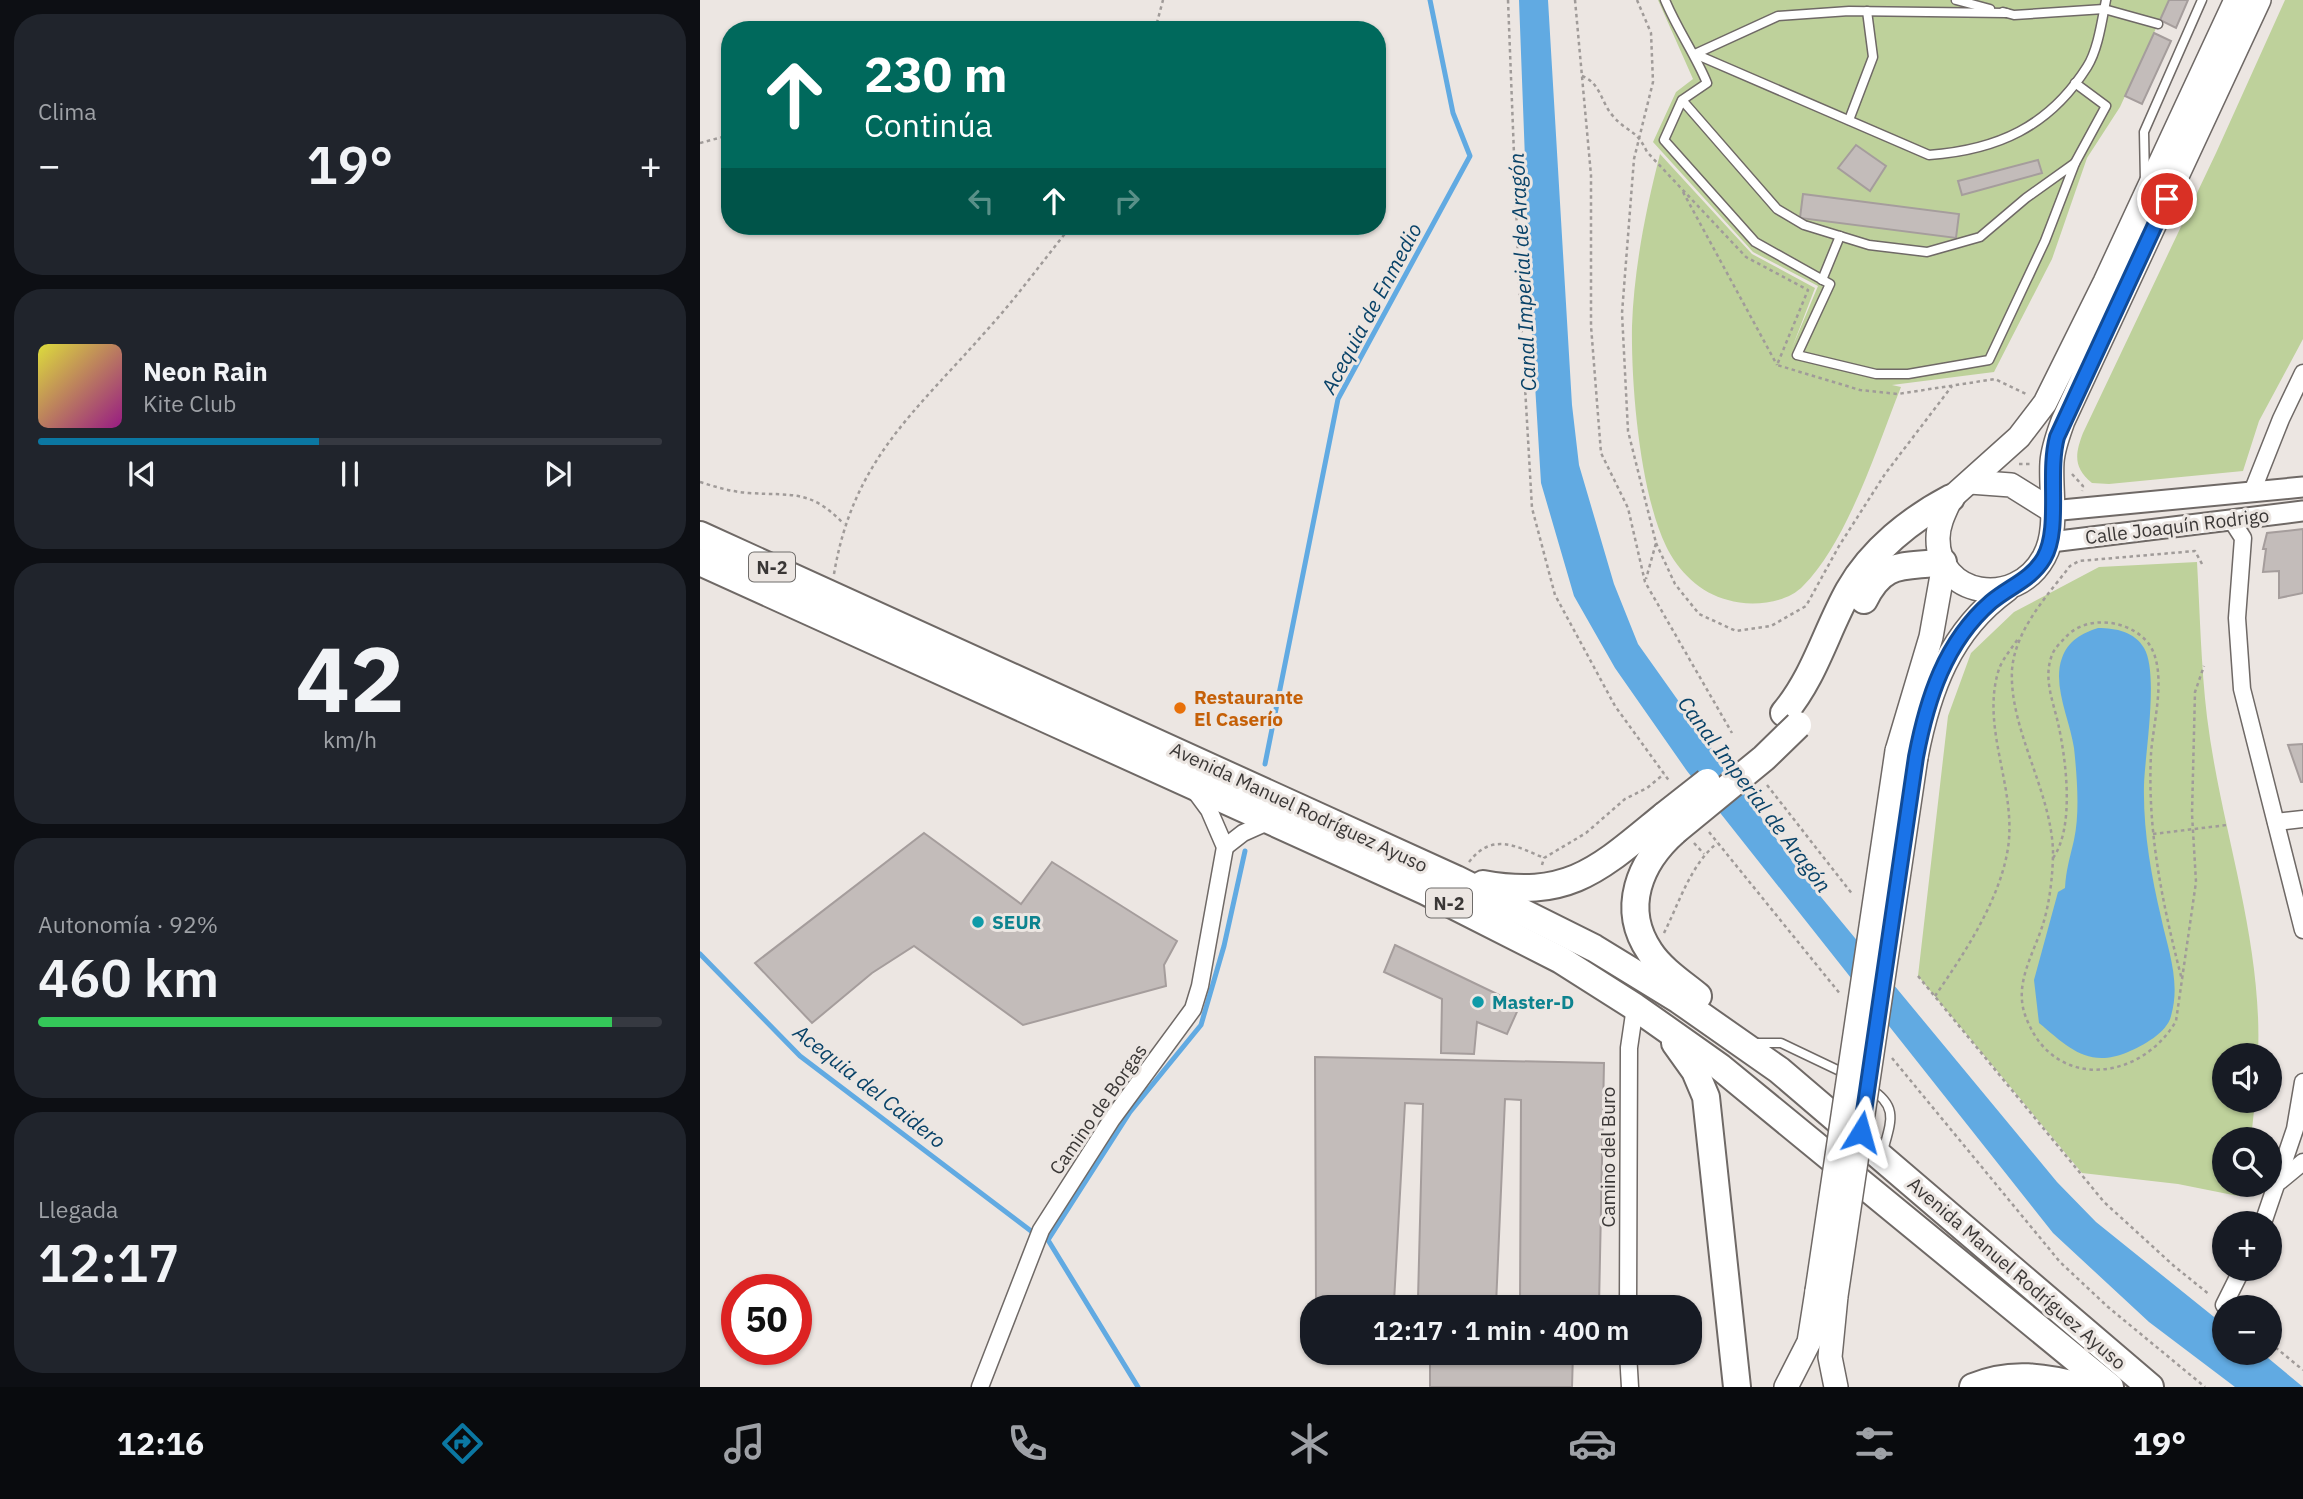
<!DOCTYPE html>
<html lang="es">
<head>
<meta charset="utf-8">
<style>
	body { margin:0; font-family:"IBM Plex Sans",sans-serif; background:#20242c; color:#f1f3f6; height:100vh; display:flex; flex-direction:column; font-size:26px; white-space:nowrap }
	* { box-sizing:border-box; margin:0 }
	p { font-size:23px; color:#9ea1a6 }
	.icon { flex:none; width:38px; height:38px; fill:none; stroke:currentColor; stroke-width:2; stroke-linecap:round; stroke-linejoin:round }
	.map { position:relative; flex:1; overflow:hidden }
	.drawer { display:flex; flex-direction:column; gap:14px; padding:14px; background:#0d0f14; width:700px }
	.drawer>* { flex:none }
	.top-card { position:absolute; left:21px; top:21px; width:665px; height:214px; border-radius:28px; box-shadow:0 2px 5px #0004; background:#00695c; color:#fff; overflow:hidden }
	.tools { position:absolute; left:1512px; top:1043px; display:grid; gap:14px }
	.tools a { display:grid; place-items:center; width:70px; height:70px; border-radius:50%; background:#171b24; box-shadow:0 2px 5px #0004; font-size:35px }
	.speed { position:absolute; left:21px; top:1274px; display:flex; gap:14px; font-size:35px; font-weight:700; text-align:center }
	.speed>* { display:grid; place-content:center; width:91px; height:91px; border-radius:50%; background:#171b24; box-shadow:0 2px 5px #0004; line-height:1 }
	.speed .limit { border:10px solid #d22; background:#fff; color:#111 }
	.pin { position:absolute; display:grid; place-items:center; width:60px; height:60px; color:#fff; margin:-30px; border:4px solid #fff; border-radius:50%; box-shadow:0 2px 7px #0007 }
	.me { position:absolute; width:77px; margin:-38px; rotate:8deg; stroke-linejoin:round; filter:drop-shadow(0 0 5px #0008) }
	.turn { display:flex; align-items:center; gap:24px; height:147px; padding:0 28px; font-size:32px }
	.turn .icon { width:91px; height:91px; stroke-width:2.5 }
	.turn b { display:block; font-size:49px; line-height:60px }
	.lanes { display:flex; align-items:center; height:66px; padding:0 28px; background:#0003; justify-content:center; gap:35px; direction:ltr }
	.lanes .off { opacity:.35 }
	.big { font-size:52px; font-weight:600; line-height:1.1 }
	.drawer .card { flex:1; display:flex; flex-direction:column; justify-content:center; gap:10px; min-width:0; padding:0 24px; border-radius:28px; background:#20242c }
	.drawer .dial { align-items:center; gap:0 }
	.dial b { font-size:91px; line-height:1 }
	.song { display:flex; align-items:center; gap:21px }
	.cover { width:84px; height:84px; border-radius:10px; background:linear-gradient(135deg,hsl(60 70% 55%),hsl(310 70% 35%)) }
	.played { height:7px; border-radius:4px; background:linear-gradient(90deg,#0b77a2 45%,#363941 45%) }
	.keys { display:flex; justify-content:space-around; direction:ltr }
	.heat { display:flex; justify-content:space-between; align-items:center; font-size:38px; direction:ltr }
	.charge { height:10px; border-radius:5px; background:linear-gradient(90deg,#34c759 92%,#363941 0) }
	.trip { position:absolute; left:600px; top:1295px; width:402px; height:70px; border-radius:28px; background:#171b24; box-shadow:0 2px 5px #0004; font-weight:600; line-height:70px; text-align:center }
	.tab-bar { display:flex; height:112px; justify-content:space-around; align-items:center; background:#090b0e; color:#9ea1a6 }
	.tab-bar .icon { width:49px; height:49px }
	.tab-bar .selected { color:#0b77a2 }
	.tab-bar b { font-size:32px; color:#f1f3f6 }
	main { display:flex; flex:1; min-height:0 }
	.map>svg:first-child { display:block }
	.green { fill:#bed19b }
	.water { fill:#61aae2 }
	.lines { fill:none; stroke-linecap:round; stroke-linejoin:round }
	.stream { stroke:#61aae2; stroke-width:5 }
	.building { fill:#c3bcba; stroke:#a59d9c; stroke-width:2 }
	.service-casing { stroke:#6f6966; stroke-width:11 }
	.minor-casing { stroke:#6f6966; stroke-width:19 }
	.tertiary-casing { stroke:#6f6966; stroke-width:23 }
	.secondary-casing { stroke:#6f6966; stroke-width:26 }
	.trunk-casing { stroke:#6f6966; stroke-width:30 }
	.path { stroke:#a09b99; stroke-width:2.5; stroke-dasharray:3.5 3.5; stroke-linecap:butt }
	.service { stroke:#fff; stroke-width:8 }
	.minor { stroke:#fff; stroke-width:16 }
	.tertiary { stroke:#fff; stroke-width:19 }
	.secondary { stroke:#fff; stroke-width:23 }
	.trunk { stroke:#fff; stroke-width:26 }
	.secondary-bridge-casing { stroke:#6f6966; stroke-width:26; stroke-linecap:butt }
	.trunk-bridge-casing { stroke:#6f6966; stroke-width:30; stroke-linecap:butt }
	.secondary-bridge { stroke:#fff; stroke-width:23 }
	.trunk-bridge { stroke:#fff; stroke-width:26 }
	.route-casing { stroke:#114b97; stroke-width:18 }
	.route { stroke:#1a73e8; stroke-width:12 }
	.food-dot { fill:#e8710a; stroke:#ece6e2; stroke-width:2.5 }
	.culture-dot { fill:#0f9aa8; stroke:#ece6e2; stroke-width:2.5 }
	.labels { text-anchor:middle; dominant-baseline:central; stroke-width:6; stroke-linejoin:round; paint-order:stroke }
	.shield { fill:#ece6e2; stroke:#6f6c6a; stroke-width:2 }
	.shield-label { font-size:18px; font-weight:bold; fill:#3a3736 }
	.street-label { font-size:19px; fill:#3a3736; stroke:#ece6e2 }
	.food-label { font-size:19px; font-weight:bold; fill:#c56008; stroke:#ece6e2; text-anchor:start }
	.culture-label { font-size:19px; font-weight:bold; fill:#0d838f; stroke:#ece6e2; text-anchor:start }
	.water-label { font-size:21px; font-style:italic; fill:#084268; stroke:#ece6e2 }
</style>
</head>
<body>
<main>
<section class="drawer">
<div class="card"><p>Clima</p>
<div class="heat"><a>−</a><b class="big">19°</b><a>+</a></div>
</div>
<div class="card">
<div class="song"><i class="cover"></i><div><b>Neon Rain</b><p>Kite Club</p></div></div>
<div class="played"></div>
<div class="keys"><svg class="icon" aria-label="previous" viewBox="0 0 24 24"><path d="M18 5L8 12l10 7zM5 5v14"/></svg><svg class="icon" aria-label="pause" viewBox="0 0 24 24"><path d="M8 5v14M16 5v14"/></svg><svg class="icon" aria-label="next" viewBox="0 0 24 24"><path d="M6 5l10 7-10 7zM19 5v14"/></svg></div>
</div>
<div class="card dial"><b>42</b><p>km/h</p></div>
<div class="card"><p>Autonomía · 92%</p><b class="big">460 km</b><div class="charge"></div></div>
<div class="card"><p>Llegada</p><b class="big">12:17</b></div>
</section>
<div class="map">
<svg width="1603" height="1387" viewBox="0 0 1603 1387">
	<rect width="100%" height="100%" fill="#ece6e2"/>
	<g class="green">
		<path d="M958,0H1469L1420,107L1387,158L1352,259L1294,372L1192,385L1201,387C1177,447 1148,541 1103,586C1086,604 1050,607 1028,600C1000,593 978,571 966,546C940,492 931,386 932,326C934,268 946,209 960,154L1052,254L1115,288L1092,348L1118,286L1053,252L953,142L976,92L993,79Z"/>
		<path d="M1585,0H1603V339L1559,421L1543,471L1409,484L1392,483C1373,467 1375,454 1383,433L1516,153Z"/>
		<path d="M1497,562C1500,614 1501,666 1507,717C1521,830 1563,940 1558,1055H1524V1101H1555L1551,1139H1524V1185H1540L1538,1196L1478,1184L1382,1173L1218,976L1248,716L1271,653L1314,612L1399,567Z"/>
	</g>
	<g class="water">
		<polygon points="819,0 848,0 872,405 879,465 914,584 938,644 1097,868 1357,1182 1396,1222 1524,1325 1524,1353 1562,1353 1603,1387 1535,1387 1449,1322 1353,1233 987,771 915,668 874,596 841,483 831,319"/>
		<path d="M1398,628C1416,628 1435,632 1444,648C1459,673 1445,753 1444,785C1443,830 1451,874 1461,917C1468,950 1481,982 1471,1016C1467,1033 1442,1046 1428,1052C1388,1069 1368,1047 1339,1023L1334,980L1358,892L1365,888C1366,870 1370,857 1374,840C1380,813 1377,776 1374,748C1370,720 1352,685 1362,658C1368,641 1382,633 1398,628Z"/>
	</g>
	<g class="lines">
		<g class="stream">
			<polyline points="565,764 638,399 770,156 753,113 730,0"/>
			<polyline points="0,954 100,1056 331,1231"/>
			<polyline points="438,1387 348,1240 430,1112 501,1025 524,946 545,851"/>
		</g>
	</g>
	<g class="building">
		<polygon points="1469,0 1488,0 1476,28 1460,20"/>
		<polygon points="1454,33 1471,41 1442,104 1425,96"/>
		<polygon points="1156,145 1186,166 1170,191 1138,168"/>
		<polygon points="1338,160 1342,173 1262,195 1258,181"/>
		<polygon points="1103,194 1259,214 1256,238 1100,218"/>
		<polygon points="1603,529 1603,593 1579,598 1579,571 1563,572 1566,549 1563,549 1567,533"/>
		<polygon points="1603,744 1603,782 1601,782 1588,745"/>
		<polygon points="224,833 321,904 352,862 477,941 464,965 466,986 323,1025 214,946 172,973 112,1023 55,963"/>
		<polygon points="695,945 820,1005 807,1034 777,1022 774,1054 741,1053 742,999 684,972"/>
		<polygon points="615,1057 904,1063 899,1306 820,1306 821,1100 805,1099 796,1305 718,1299 723,1104 705,1103 694,1302 616,1302"/>
		<polygon points="730,1353 873,1353 872,1387 730,1387"/>
	</g>
	<g class="lines">
		<g class="service-casing">
			<g id="service">
				<path d="M965,0C977,29 995,54 1007,83L982,100L964,140L1055,242L1130,284L1097,355L1176,374H1208L1289,360L1345,241L1375,163L1326,198L1280,237L1227,252L1169,245L1104,225L1077,209L982,100"/>
				<polyline points="1256,0 1290,9"/>
				<polyline points="1303,12 1314,15 1404,9 1458,24"/>
				<path d="M995,54L1229,155C1297,150 1349,127 1387,67C1398,50 1402,20 1406,0"/>
				<polyline points="995,54 1078,16 1149,11 1306,13"/>
				<polyline points="1375,83 1406,106 1375,163"/>
				<polyline points="1149,120 1173,57 1167,11"/>
				<polyline points="1445,181 1444,132 1502,0"/>
				<polyline points="1122,280 1140,236"/>
				<polyline points="1054,1043 1081,1043 1146,1074"/>
				<path d="M1169,1088C1199,1106 1191,1121 1183,1151"/>
			</g>
		</g>
		<g class="minor-casing">
			<g id="minor">
				<polyline points="1552,492 1581,419 1603,373"/>
				<polyline points="1532,521 1543,538 1537,618 1542,689 1603,930"/>
				<polyline points="1576,822 1603,819"/>
				<polyline points="525,847 543,833 570,821"/>
				<polyline points="1580,1181 1603,1162"/>
				<polyline points="1563,1223 1595,1129 1603,1082"/>
				<polyline points="1524,1305 1542,1269"/>
				<polyline points="928,1307 929,1048 935,1007"/>
				<polyline points="928,1353 930,1387"/>
				<polyline points="280,1387 341,1230 412,1119 493,1009 500,986 525,847 509,810 495,791"/>
			</g>
		</g>
		<g class="tertiary-casing">
			<g id="tertiary">
				<polyline points="1351,511 1603,487"/>
				<polyline points="1351,542 1603,511"/>
			</g>
		</g>
		<g class="secondary-casing">
			<g id="secondary">
				<path d="M1536,0L1405,282L1345,403L1319,437L1251,498C1245,511 1238,524 1238,538C1237,596 1315,610 1344,557C1359,530 1350,492 1352,462C1353,448 1358,435 1363,421L1559,0"/>
				<polyline points="1270,482 1311,485 1351,510"/>
				<polyline points="1197,751 1231,637 1244,564"/>
				<path d="M1216,757C1229,690 1250,631 1307,590"/>
				<polyline points="1136,1296 1130,1357 1136,1387"/>
				<polyline points="1086,1387 1109,1342 1117,1291"/>
			</g>
		</g>
		<g class="trunk-casing">
			<g id="trunk">
				<polyline points="0,535 756,879 894,948 979,1000 1079,1070 1450,1387"/>
				<polyline points="0,562 725,891 861,960 935,1007 1020,1067 1410,1387"/>
				<path d="M1164,600C1184,559 1204,568 1243,562"/>
				<path d="M1084,713C1115,676 1126,631 1149,590C1172,550 1211,519 1251,498"/>
				<path d="M975,831C940,862 920,908 950,952C961,969 982,983 998,996"/>
				<path d="M783,884C871,900 901,867 965,815"/>
				<polyline points="975,1043 995,1071 1006,1097 1037,1387"/>
				<path d="M1273,1387C1310,1371 1346,1377 1383,1387"/>
			</g>
		</g>
		<g class="path">
			<polyline points="808,0 819,283 832,508 855,595 915,706 970,782"/>
			<polyline points="875,0 891,175 891,326 901,453 928,508 945,582 1032,733"/>
			<polyline points="937,0 951,33 953,82 934,159 922,313 928,431 956,543 946,579"/>
			<polyline points="455,30 463,0"/>
			<path d="M882,76C901,83 901,103 913,116C927,133 936,128 947,152L1046,257L1108,290L1077,365L1160,390L1198,394L1295,379L1328,395"/>
			<polyline points="0,143 30,135"/>
			<polyline points="983,192 1077,365"/>
			<polyline points="1319,464 1333,464"/>
			<polyline points="1372,474 1383,486 1382,491"/>
			<path d="M0,482C16,487 32,492 49,493C93,496 110,489 144,524"/>
			<polyline points="956,543 975,584 999,614 1036,631 1071,626 1106,606 1139,546 1185,474 1252,386"/>
			<path d="M1502,564L1495,551L1379,561L1370,566C1347,596 1315,630 1312,670C1309,729 1351,790 1353,851C1353,873 1350,902 1343,924C1333,956 1312,986 1327,1020C1356,1092 1442,1080 1476,1021L1496,882L1492,814L1495,692L1504,666"/>
			<path d="M134,574C153,460 215,412 287,330C317,297 343,261 371,226"/>
			<polyline points="1067,785 1153,895"/>
			<polyline points="1009,832 1141,995"/>
			<polyline points="1453,834 1527,825"/>
			<polyline points="994,843 1004,854"/>
			<path d="M1353,858C1375,827 1366,759 1358,723C1353,701 1343,678 1352,655C1354,649 1360,643 1365,638C1385,614 1430,619 1449,644C1468,672 1453,723 1451,754C1447,832 1463,906 1482,980"/>
			<path d="M769,862C792,832 816,846 844,858"/>
			<polyline points="842,865 844,858 886,833 925,799 947,788 964,774"/>
			<path d="M964,933C980,901 990,866 1017,843"/>
			<polyline points="1218,976 1404,1202 1474,1266 1510,1295"/>
			<path d="M1235,996C1264,954 1300,900 1308,848C1317,787 1280,728 1299,669C1303,658 1313,647 1319,637"/>
			<polyline points="1192,1058 1360,1262 1408,1307 1505,1387"/>
			<polyline points="1570,1343 1603,1370"/>
		</g>
		<use href="#service" class="service"/>
		<use href="#minor" class="minor"/>
		<use href="#tertiary" class="tertiary"/>
		<use href="#secondary" class="secondary"/>
		<use href="#trunk" class="trunk"/>
		<g class="secondary-bridge-casing">
			<g id="secondary-bridge">
				<polyline points="1117,1291 1197,751"/>
				<polyline points="1136,1296 1216,757"/>
			</g>
		</g>
		<g class="trunk-bridge-casing">
			<g id="trunk-bridge">
				<polyline points="965,815 1007,782"/>
				<polyline points="975,831 1064,758 1098,725"/>
			</g>
		</g>
		<use href="#secondary-bridge" class="secondary-bridge"/>
		<use href="#trunk-bridge" class="trunk-bridge"/>
	</g>
	<g class="lines">
		<g class="route-casing">
			<path id="route" d="M1161,1132L1216,757C1227,699 1245,642 1291,602C1310,586 1331,580 1344,558C1361,528 1347,474 1357,437L1467,199"/>
		</g>
		<use href="#route" class="route"/>
	</g>
	<circle class="food-dot" cx="480" cy="708" r="7"/>
	<g class="culture-dot">
		<circle cx="278" cy="922" r="7"/>
		<circle cx="778" cy="1002" r="7"/>
	</g>
	<g class="labels">
		<g class="shield">
			<rect x="49" y="552.5" width="46" height="29" rx="5"/>
			<rect x="726" y="888.5" width="46" height="29" rx="5"/>
		</g>
		<g class="shield-label">
			<text x="72" y="567">N-2</text>
			<text x="749" y="903">N-2</text>
		</g>
		<g class="street-label">
			<text transform="translate(1477 526) rotate(-7)">Calle Joaquín Rodrigo</text>
			<text transform="translate(599 807) rotate(25)">Avenida Manuel Rodríguez Ayuso</text>
			<text transform="translate(398 1109) rotate(-55)">Camino de Borgas</text>
			<text transform="translate(908 1157) rotate(-90)">Camino del Buro</text>
			<text transform="translate(1317 1273) rotate(41)">Avenida Manuel Rodríguez Ayuso</text>
		</g>
		<g class="food-label">
			<text x="494" y="697">Restaurante<tspan x="494" dy="22">El Caserío</tspan></text>
		</g>
		<g class="culture-label">
			<text x="292" y="922">SEUR</text>
			<text x="792" y="1002">Master-D</text>
		</g>
		<g class="water-label">
			<text transform="translate(822 272) rotate(-93)">Canal Imperial de Aragón</text>
			<text transform="translate(671 308) rotate(-62)">Acequia de Enmedio</text>
			<text transform="translate(1055 794) rotate(53)">Canal Imperial de Aragón</text>
			<text transform="translate(170 1086) rotate(38)">Acequia del Caidero</text>
		</g>
	</g>
</svg>
<div class="tools">
<a><svg class="icon" aria-label="sound" viewBox="0 0 24 24"><path d="M4 9h4l5-4v14l-5-4H4zM17 9q2 3 0 6"/></svg></a>
<a><svg class="icon" aria-label="search" viewBox="0 0 24 24"><circle cx="10" cy="10" r="6"/><path d="M15 15l6 6"/></svg></a>
<a>+</a>
<a>−</a>
</div>
<div class="speed"><div class="limit">50</div></div>
<div class="pin" style="left:1467px;top:199px;background:#d93025"><svg class="icon" aria-label="arrive" viewBox="0 0 24 24"><path d="M6 21V4h12l-3 4 3 4H6"/></svg></div>
<svg class="me" style="left:1161px;top:1132px" viewBox="-20 -20 40 40"><path d="M0-17L14 15 0 8-14 15z" fill="#1a73e8" stroke="#fff" stroke-width="4"/></svg>
<div class="trip">12:17 · 1 min · 400 m</div>
<div class="top-card">
<div class="turn"><svg class="icon" aria-label="ahead" viewBox="0 0 24 24"><path d="M12 20V5M6 11l6-6 6 6"/></svg><div><b>230 m</b>Continúa</div></div>
<div class="lanes"><svg class="icon off" aria-label="left" viewBox="0 0 24 24"><path d="M17 20v-9H6M10 6l-5 5 5 5"/></svg><svg class="icon" aria-label="ahead" viewBox="0 0 24 24"><path d="M12 20V5M6 11l6-6 6 6"/></svg><svg class="icon off" aria-label="right" viewBox="0 0 24 24"><path d="M7 20v-9h11M14 6l5 5-5 5"/></svg></div>
</div>
</div>
</main>
<nav class="tab-bar">
<b>12:16</b>
<svg class="icon selected" aria-label="directions" viewBox="0 0 24 24"><path d="M12 3l9 9-9 9-9-9zM9 14v-3h6M13 9l2 2-2 2"/></svg>
<svg class="icon" aria-label="music" viewBox="0 0 24 24"><path d="M9 18V5l10-2v13"/><circle cx="6" cy="18" r="3"/><circle cx="16" cy="16" r="3"/></svg>
<svg class="icon" aria-label="phone" viewBox="0 0 24 24"><path d="M5 4h4l2 5-3 2q2 4 5 5l2-3 5 2v4C11 20 4 13 5 4z"/></svg>
<svg class="icon" aria-label="climate" viewBox="0 0 24 24"><path d="M12 3v18M4 7l16 10M4 17L20 7"/></svg>
<svg class="icon" aria-label="car" viewBox="0 0 24 24"><path d="M5 17H2v-5l4-1 3-4h7l3 4 3 1v5h-3M9 17h6M6 11h13"/><circle cx="7" cy="17" r="2"/><circle cx="17" cy="17" r="2"/></svg>
<svg class="icon" aria-label="filters" viewBox="0 0 24 24"><path d="M4 7h16M4 17h16"/><circle cx="9" cy="7" r="2"/><circle cx="15" cy="17" r="2"/></svg>
<b>19°</b>
</nav>
</body>
</html>
